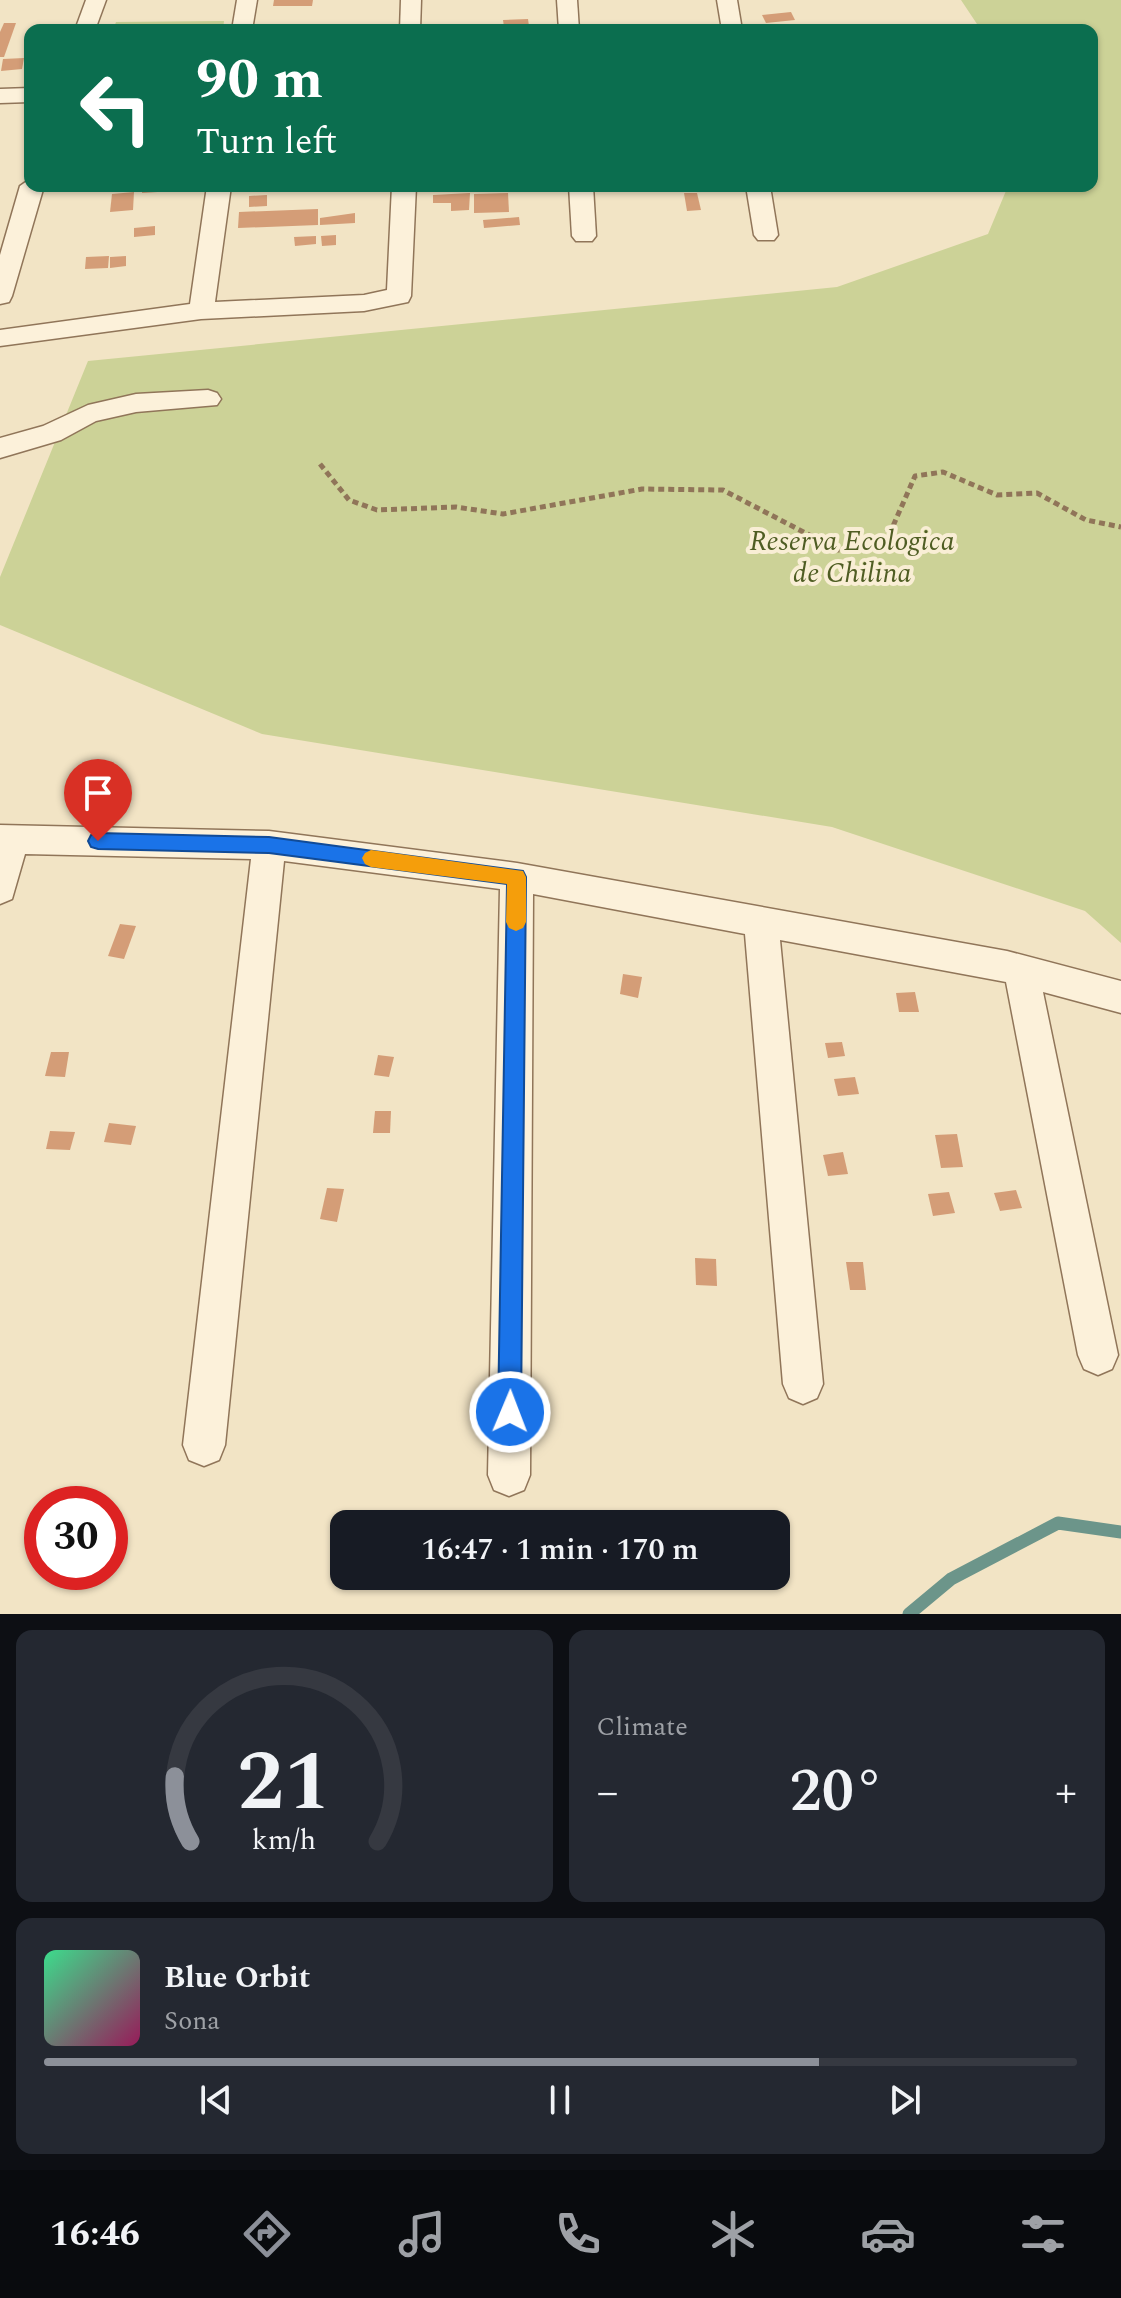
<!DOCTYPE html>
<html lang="en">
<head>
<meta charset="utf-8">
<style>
	body { margin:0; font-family:Spectral,serif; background:#242831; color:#f1f3f6; height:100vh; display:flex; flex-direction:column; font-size:30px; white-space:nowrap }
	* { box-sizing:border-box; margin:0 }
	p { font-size:26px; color:#9ea1a6 }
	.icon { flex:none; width:44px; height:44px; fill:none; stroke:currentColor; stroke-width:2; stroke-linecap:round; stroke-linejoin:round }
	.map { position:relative; height:1614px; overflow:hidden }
	.panel { display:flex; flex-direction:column; gap:16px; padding:16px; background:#0d0f14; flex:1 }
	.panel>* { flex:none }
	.top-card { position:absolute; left:24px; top:24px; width:1074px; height:168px; border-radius:16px; box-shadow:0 2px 6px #0004; background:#0b6e4f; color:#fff; overflow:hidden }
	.speed { position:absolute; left:24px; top:1486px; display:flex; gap:16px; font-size:40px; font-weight:700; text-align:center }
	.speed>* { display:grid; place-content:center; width:104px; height:104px; border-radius:50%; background:#171b24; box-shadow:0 2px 6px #0004; line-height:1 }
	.speed .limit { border:12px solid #d22; background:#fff; color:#111 }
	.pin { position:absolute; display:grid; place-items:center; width:68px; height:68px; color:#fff; margin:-82px -34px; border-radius:50% 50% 50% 0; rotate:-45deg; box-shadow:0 0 8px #0007 }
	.pin .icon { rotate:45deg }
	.me { position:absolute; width:88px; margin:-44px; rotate:1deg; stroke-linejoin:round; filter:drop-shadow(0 0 6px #0008) }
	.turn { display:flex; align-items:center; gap:28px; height:168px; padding:0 40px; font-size:36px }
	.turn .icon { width:104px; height:104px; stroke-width:2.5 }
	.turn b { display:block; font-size:56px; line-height:68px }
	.big { font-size:60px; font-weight:600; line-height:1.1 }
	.panel .widget { flex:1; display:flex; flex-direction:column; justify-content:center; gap:12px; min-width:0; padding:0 28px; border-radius:16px; background:#242831 }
	.panel .dial { align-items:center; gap:0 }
	.dial svg { height:208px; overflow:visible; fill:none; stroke:#363941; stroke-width:7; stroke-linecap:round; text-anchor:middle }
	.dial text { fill:#f1f3f6; stroke:none }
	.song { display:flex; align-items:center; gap:24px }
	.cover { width:96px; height:96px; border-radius:12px; background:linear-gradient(135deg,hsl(150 70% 55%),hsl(330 70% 35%)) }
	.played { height:8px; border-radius:4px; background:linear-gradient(90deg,#8c9099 75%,#363941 75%) }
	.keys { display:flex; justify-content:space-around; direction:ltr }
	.heat { display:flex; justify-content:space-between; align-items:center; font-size:44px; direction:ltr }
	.panel .tiles { flex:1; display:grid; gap:16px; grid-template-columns:1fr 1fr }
	.widget:last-child { grid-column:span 2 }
	.trip { position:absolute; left:330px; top:1510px; width:460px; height:80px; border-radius:16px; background:#171b24; box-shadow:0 2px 6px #0004; font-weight:600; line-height:80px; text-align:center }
	.tab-bar { display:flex; height:128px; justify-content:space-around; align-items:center; background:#090b0e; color:#9ea1a6 }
	.tab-bar .icon { width:56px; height:56px }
	.tab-bar .selected { color:#8c9099 }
	.tab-bar b { font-size:36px; color:#f1f3f6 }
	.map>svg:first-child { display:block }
	.green { fill:#ccd297 }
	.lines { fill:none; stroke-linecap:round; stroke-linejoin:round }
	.stream { stroke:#6c958a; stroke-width:13 }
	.building { fill:#d49d77 }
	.minor-casing { stroke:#907559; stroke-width:3 }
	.path { stroke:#907559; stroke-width:5; stroke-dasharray:6 4; stroke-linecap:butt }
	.minor { fill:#fcf1da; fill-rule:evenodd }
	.route { fill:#1a73e8; stroke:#114b97; stroke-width:2 }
	.slow { fill:#f59e0b }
	.labels { text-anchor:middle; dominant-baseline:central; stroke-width:8; stroke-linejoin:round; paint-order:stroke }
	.park-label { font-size:28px; font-style:italic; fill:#4f5d23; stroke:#f9eed5 }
</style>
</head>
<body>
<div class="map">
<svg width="1121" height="1614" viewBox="0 0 1121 1614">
	<rect width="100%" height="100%" fill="#f2e4c5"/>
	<g class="green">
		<polygon points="961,0 1121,0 1121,943 1085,911 832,827 262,734 0,625 0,577 88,361 837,287 988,234 1008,186 1092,186 1092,30 981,30"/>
		<polygon points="224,21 223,30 113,30 116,22"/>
	</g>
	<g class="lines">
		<polyline class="stream" points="909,1614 951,1579 1058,1523 1121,1532"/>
	</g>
	<g class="building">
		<polygon points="274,0 313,0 312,6 273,6"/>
		<polygon points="791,12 795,20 766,23 762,15"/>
		<polygon points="528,19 529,26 504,27 503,20"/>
		<polygon points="4,23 16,23 4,57 0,57 0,32"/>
		<polygon points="24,58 22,69 1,71 3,59"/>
		<polygon points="143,186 174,186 173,191 142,193"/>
		<polygon points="252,186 293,186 294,188 252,191"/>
		<polygon points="134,192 133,210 110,212 112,194"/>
		<polygon points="470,193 469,210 451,211 451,203 433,203 433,195"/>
		<polygon points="508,193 509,212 474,213 474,194"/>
		<polygon points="684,193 697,193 701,210 687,211"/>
		<polygon points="267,195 267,206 249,207 249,196"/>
		<polygon points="318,209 318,225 238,228 239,212"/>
		<polygon points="355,213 355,223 320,225 320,218"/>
		<polygon points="519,217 520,225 484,228 483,220"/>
		<polygon points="155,226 155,235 134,237 134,228"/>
		<polygon points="336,235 336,245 322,246 321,236"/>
		<polygon points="316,236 316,244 295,246 294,237"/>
		<polygon points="109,256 108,268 85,269 86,257"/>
		<polygon points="126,256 126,266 110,268 110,257"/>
		<polygon points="120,924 136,926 124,959 108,956"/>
		<polygon points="623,974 642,977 638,998 620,994"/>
		<polygon points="915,992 919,1012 899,1012 896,993"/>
		<polygon points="842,1042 845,1056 828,1058 825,1043"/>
		<polygon points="51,1052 69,1052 65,1077 45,1076"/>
		<polygon points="378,1055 394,1057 389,1077 374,1075"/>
		<polygon points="855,1077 859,1094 838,1096 834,1079"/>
		<polygon points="375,1111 391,1111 390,1133 373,1133"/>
		<polygon points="109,1123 136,1126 131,1145 104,1142"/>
		<polygon points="50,1131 75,1132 70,1150 46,1149"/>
		<polygon points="957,1134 963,1167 941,1168 935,1135"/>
		<polygon points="843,1152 848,1174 828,1176 823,1155"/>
		<polygon points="327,1188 344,1189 337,1222 320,1219"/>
		<polygon points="1016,1190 1022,1208 1000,1211 994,1193"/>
		<polygon points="949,1192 955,1213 933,1216 928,1194"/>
		<polygon points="695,1258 716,1259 717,1286 696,1285"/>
		<polygon points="846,1262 863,1262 866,1290 850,1290"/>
	</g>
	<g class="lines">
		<g class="minor-casing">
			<g id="minor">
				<polygon points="86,0 106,0 95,30 75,30"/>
				<polygon points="237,0 257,0 252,30 232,30"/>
				<polygon points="401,0 421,0 420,30 400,30"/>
				<polygon points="557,0 577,0 579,30 559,30"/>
				<polygon points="717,0 737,0 742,30 722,30"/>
				<polygon points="30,88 30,102 0,103 0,89"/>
				<polygon points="30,179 30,186 44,186 12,296 9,302 0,304 0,255 20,186"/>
				<polygon points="207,186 231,186 215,302 364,295 387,290 392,186 416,186 411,296 408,302 364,311 201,319 0,346 0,330 190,304"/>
				<polygon points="569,186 593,186 596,236 592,241 576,241 572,236"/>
				<polygon points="746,186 770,186 778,235 774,240 758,240 754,235"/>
				<polygon points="208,390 217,393 221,399 217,405 136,412 96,421 61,440 0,458 0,438 43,426 88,405 136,394"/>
				<polygon points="0,825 269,831 517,863 1007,951 1121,981 1121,1013 1043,992 1118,1355 1112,1369 1098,1375 1084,1369 1078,1355 1006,982 780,940 823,1384 817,1398 803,1404 789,1398 783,1384 745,934 533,894 530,1475 524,1490 509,1496 494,1490 488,1475 500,889 284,861 225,1445 219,1460 204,1466 189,1460 183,1445 251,859 25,854 12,899 0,904"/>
			</g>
		</g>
		<polyline class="path" points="320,464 349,500 377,510 456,507 503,514 642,489 723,490 838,550 868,550 893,526 915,476 943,472 997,495 1037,493 1086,520 1121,527"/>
		<use href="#minor" class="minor"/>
	</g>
	<polygon class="route" points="98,833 269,837 523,871 526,877 521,1412 518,1420 510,1424 501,1420 498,1412 507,884 269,853 98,849 91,847 88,841 91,835"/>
	<polygon class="slow" points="371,850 523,871 526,877 526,922 523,928 516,931 509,928 506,922 507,884 371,867 365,864 362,858 365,853"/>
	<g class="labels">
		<g class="park-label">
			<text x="852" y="541">Reserva Ecologica<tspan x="852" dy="32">de Chilina</tspan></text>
		</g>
	</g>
</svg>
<div class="speed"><div class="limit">30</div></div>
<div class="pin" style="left:98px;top:841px;background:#d93025"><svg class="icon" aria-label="arrive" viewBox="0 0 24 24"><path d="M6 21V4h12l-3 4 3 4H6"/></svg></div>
<svg class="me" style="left:510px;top:1412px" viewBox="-20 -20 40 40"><circle r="17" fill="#1a73e8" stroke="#fff" stroke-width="3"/><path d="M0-11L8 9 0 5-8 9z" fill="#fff"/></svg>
<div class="trip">16:47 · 1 min · 170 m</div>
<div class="top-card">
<div class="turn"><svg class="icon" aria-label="left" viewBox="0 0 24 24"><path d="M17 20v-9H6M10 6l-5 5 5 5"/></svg><div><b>90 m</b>Turn left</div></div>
</div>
</div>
<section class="panel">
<div class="tiles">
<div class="widget dial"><svg viewBox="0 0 100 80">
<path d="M14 69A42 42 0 1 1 86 69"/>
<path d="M14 69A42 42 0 0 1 8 44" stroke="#8c9099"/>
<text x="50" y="56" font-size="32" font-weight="700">21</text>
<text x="50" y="72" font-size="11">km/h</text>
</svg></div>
<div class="widget"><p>Climate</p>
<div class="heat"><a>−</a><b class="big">20°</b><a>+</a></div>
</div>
<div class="widget">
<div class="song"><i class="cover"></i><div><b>Blue Orbit</b><p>Sona</p></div></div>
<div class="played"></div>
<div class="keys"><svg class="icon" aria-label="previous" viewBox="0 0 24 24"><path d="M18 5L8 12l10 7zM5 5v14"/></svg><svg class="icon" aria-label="pause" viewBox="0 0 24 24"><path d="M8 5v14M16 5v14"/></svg><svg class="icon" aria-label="next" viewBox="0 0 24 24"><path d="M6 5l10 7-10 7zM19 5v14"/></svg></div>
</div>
</div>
</section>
<nav class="tab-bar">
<b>16:46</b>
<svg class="icon selected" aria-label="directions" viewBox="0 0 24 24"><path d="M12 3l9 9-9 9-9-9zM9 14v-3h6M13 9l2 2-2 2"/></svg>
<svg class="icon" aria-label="music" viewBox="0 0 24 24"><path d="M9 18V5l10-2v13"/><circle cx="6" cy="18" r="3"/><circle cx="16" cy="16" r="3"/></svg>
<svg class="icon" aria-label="phone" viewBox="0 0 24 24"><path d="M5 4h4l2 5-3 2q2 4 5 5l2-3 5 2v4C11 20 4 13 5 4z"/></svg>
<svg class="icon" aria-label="climate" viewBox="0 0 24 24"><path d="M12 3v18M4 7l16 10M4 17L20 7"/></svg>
<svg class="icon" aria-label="car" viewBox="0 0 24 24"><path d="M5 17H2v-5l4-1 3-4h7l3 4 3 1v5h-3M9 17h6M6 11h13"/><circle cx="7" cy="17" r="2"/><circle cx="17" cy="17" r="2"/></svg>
<svg class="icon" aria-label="filters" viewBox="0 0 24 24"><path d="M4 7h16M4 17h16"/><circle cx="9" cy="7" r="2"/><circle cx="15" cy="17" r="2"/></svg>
</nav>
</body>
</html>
